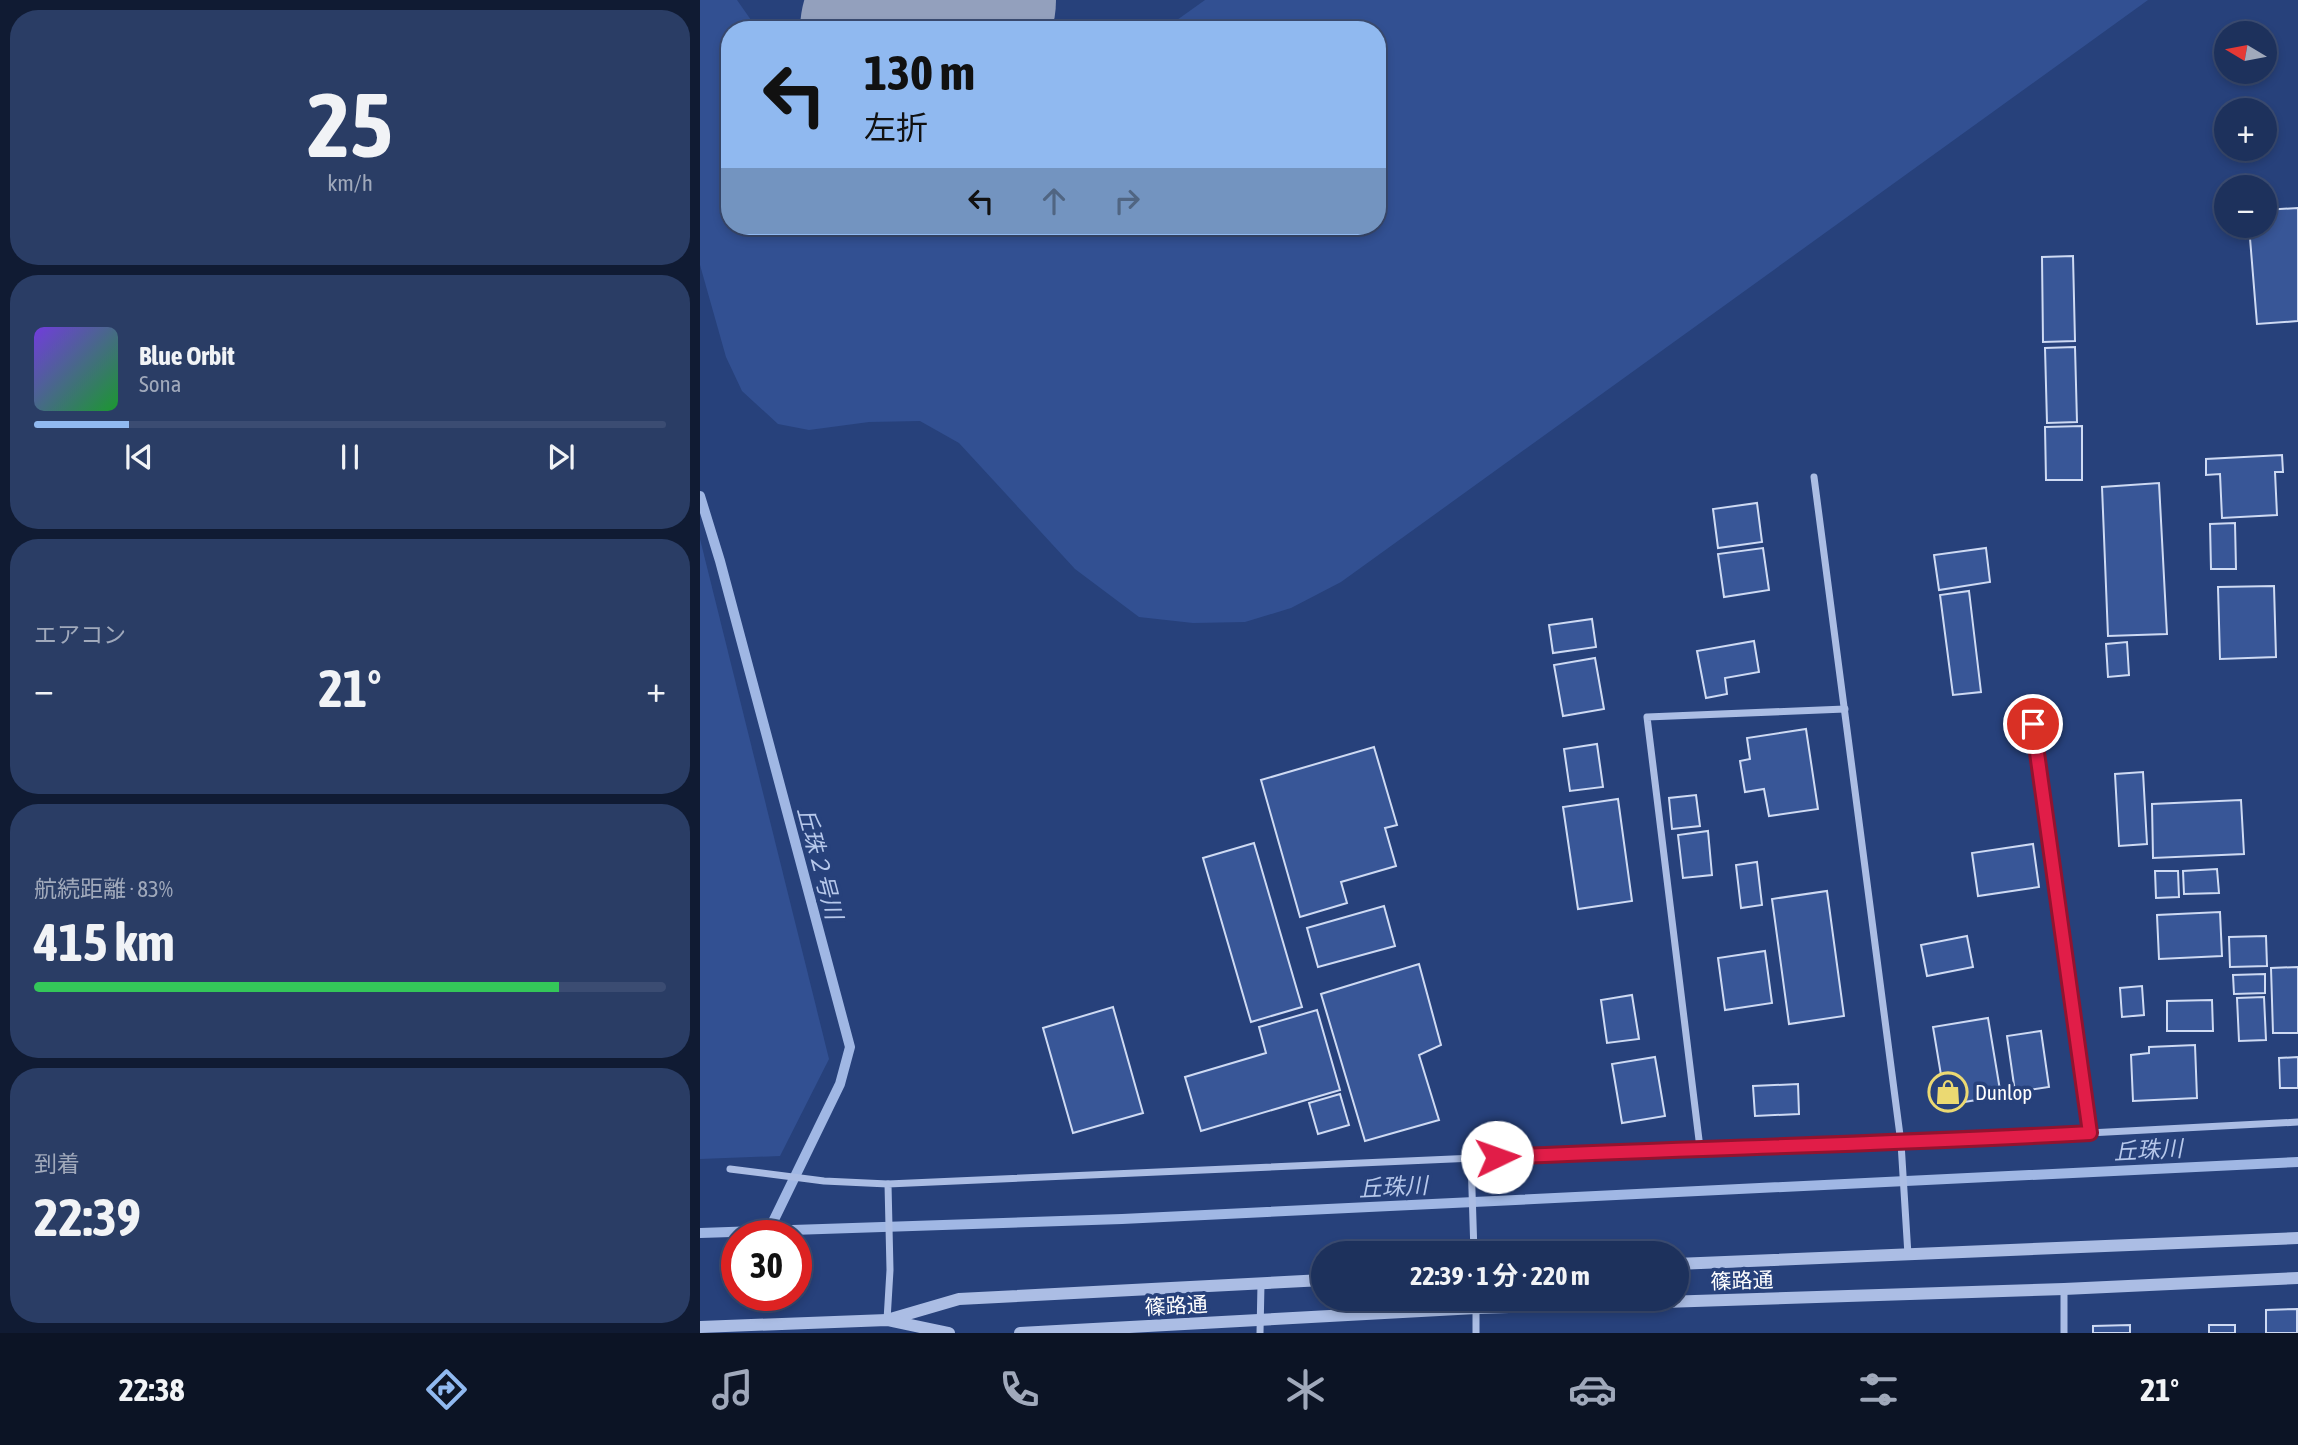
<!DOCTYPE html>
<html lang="ja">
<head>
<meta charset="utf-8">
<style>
	body { margin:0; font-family:"Asap Condensed","Noto Sans JP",sans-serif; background:#2a3d65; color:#f1f3f6; height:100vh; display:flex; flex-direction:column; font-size:26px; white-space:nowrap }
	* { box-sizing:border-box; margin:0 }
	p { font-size:23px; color:#a0a9bb }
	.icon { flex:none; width:38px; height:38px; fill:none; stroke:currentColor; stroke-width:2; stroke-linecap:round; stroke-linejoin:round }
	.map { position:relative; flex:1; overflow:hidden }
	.drawer { display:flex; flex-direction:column; gap:10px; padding:10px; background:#101b33; width:700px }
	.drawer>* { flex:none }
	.hud { position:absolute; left:21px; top:21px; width:665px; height:214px; border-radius:28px; box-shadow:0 4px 10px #0003,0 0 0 2px #3b4c72; background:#90b9f0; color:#111; overflow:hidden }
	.needle { width:46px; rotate:280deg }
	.tools { position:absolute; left:1514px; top:21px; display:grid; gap:14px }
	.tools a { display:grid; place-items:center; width:63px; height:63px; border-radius:50%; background:#1d315c; box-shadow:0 4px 10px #0003,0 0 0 2px #3b4c72; font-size:35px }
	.speed { position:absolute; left:21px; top:1220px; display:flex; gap:14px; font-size:35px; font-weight:700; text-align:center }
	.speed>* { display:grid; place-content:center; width:91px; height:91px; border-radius:50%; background:#1d315c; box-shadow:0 4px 10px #0003,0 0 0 2px #3b4c72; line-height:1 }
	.speed .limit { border:10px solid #d22; background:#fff; color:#111 }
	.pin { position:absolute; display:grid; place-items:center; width:60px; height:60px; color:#fff; margin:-30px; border:4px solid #fff; border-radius:50%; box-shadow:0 2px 7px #0007 }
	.me { position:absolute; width:77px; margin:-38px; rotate:87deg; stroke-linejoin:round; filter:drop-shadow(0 0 5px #0008) }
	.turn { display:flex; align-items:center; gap:24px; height:147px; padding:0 28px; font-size:32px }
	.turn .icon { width:91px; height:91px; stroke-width:2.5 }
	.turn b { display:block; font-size:49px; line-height:60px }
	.lanes { display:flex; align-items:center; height:66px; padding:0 28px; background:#0003; justify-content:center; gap:35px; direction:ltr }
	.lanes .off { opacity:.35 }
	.big { font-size:52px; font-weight:700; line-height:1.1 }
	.drawer .card { flex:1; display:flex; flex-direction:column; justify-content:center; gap:10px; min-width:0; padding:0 24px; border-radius:28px; background:#2a3d65 }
	.drawer .dial { align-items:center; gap:0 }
	.dial b { font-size:91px; line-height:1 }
	.song { display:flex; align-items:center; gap:21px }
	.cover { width:84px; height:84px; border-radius:10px; background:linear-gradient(135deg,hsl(260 70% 55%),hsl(130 70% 35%)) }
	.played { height:7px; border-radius:4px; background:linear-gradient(90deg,#90b9f0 15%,#3b4c72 15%) }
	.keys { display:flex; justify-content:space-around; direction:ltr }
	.heat { display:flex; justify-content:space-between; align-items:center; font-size:38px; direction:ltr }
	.charge { height:10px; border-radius:5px; background:linear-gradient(90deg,#34c759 83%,#3b4c72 0) }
	.trip { position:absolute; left:611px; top:1241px; width:378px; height:70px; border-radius:35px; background:#1d315c; box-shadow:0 4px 10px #0003,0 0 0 2px #3b4c72; font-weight:700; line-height:70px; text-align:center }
	.menu { display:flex; height:112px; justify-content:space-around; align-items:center; background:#0c1425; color:#a0a9bb }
	.menu .icon { width:49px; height:49px }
	.menu .on { color:#90b9f0 }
	.menu b { font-size:32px; color:#f1f3f6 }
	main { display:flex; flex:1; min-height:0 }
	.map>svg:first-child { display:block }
	.green { fill:#325092 }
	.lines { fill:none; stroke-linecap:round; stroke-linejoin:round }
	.stream { stroke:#a0b7e4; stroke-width:10 }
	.runway { stroke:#93a0bd; stroke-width:214 }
	.building { fill:#385697; stroke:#cedaf3; stroke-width:2 }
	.minor { stroke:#abbde4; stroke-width:7 }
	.tertiary { stroke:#abbde4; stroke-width:12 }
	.route-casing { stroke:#92132f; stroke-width:18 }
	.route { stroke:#e11d48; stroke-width:12 }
	.labels { text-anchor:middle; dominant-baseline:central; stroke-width:7; stroke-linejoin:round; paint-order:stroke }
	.poi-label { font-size:21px; fill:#fff; stroke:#27417b; text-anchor:start }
	.street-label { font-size:21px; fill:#fff; stroke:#27417b }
	.water-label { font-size:23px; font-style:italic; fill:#b7c8eb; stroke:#27417b }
</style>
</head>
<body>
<main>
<section class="drawer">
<div class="card dial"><b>25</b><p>km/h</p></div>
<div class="card">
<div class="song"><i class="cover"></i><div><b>Blue Orbit</b><p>Sona</p></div></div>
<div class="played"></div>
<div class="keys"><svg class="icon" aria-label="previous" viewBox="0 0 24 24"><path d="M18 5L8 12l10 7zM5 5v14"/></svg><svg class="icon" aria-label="pause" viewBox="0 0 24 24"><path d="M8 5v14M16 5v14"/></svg><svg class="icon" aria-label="next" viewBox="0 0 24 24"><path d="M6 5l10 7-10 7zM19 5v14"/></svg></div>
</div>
<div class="card"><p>エアコン</p>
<div class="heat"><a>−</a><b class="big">21°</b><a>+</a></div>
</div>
<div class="card"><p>航続距離 · 83%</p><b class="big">415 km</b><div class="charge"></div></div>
<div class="card"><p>到着</p><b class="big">22:39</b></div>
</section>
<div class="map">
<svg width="1598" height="1333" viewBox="0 0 1598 1333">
	<rect width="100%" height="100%" fill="#27417b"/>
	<g class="green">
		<polygon points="0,0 37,0 58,30 30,30 30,226 677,226 677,30 463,30 505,0 1448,0 641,582 591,608 545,622 493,623 439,617 375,569 259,443 220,421 169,422 109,430 78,424 42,391 26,357 0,265"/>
		<polygon points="0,539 129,1059 80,1156 0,1159"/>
	</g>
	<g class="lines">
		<g class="stream">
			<polyline points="0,496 20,561 150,1047 140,1084 69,1230"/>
			<polyline points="0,1233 422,1219 1598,1162"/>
		</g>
		<polyline class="runway" points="207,30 249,0"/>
	</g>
	<g class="building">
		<polygon points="1598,208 1598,321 1557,324 1549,226 1564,226 1564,210"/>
		<polygon points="1373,256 1375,341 1343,342 1342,257"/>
		<polygon points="1375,347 1377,422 1347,423 1345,348"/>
		<polygon points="1382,426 1382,480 1346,480 1345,427"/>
		<polygon points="1582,455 1583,472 1575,472 1577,515 1522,518 1520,474 1506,475 1506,459"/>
		<polygon points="1459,483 1467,634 1408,636 1402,487"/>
		<polygon points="1057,503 1062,542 1018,548 1013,509"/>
		<polygon points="1535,523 1536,569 1511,569 1510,524"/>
		<polygon points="1063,548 1069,590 1024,597 1018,554"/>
		<polygon points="1286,548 1290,582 1239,590 1234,555"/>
		<polygon points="1574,586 1576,657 1520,659 1518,587"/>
		<polygon points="1269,591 1281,692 1253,695 1240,595"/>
		<polygon points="892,619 896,647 853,653 849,625"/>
		<polygon points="1054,641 1059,672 1025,678 1027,694 1006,698 997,651"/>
		<polygon points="1427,642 1429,675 1408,677 1406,644"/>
		<polygon points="895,658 904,709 863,716 854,665"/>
		<polygon points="1106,729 1118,809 1069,816 1064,789 1045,792 1040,761 1050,759 1047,738"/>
		<polygon points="897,744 903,787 870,791 864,749"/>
		<polygon points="674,747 697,825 685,828 696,866 641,882 647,903 600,917 561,780"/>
		<polygon points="1443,772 1447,844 1419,846 1415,774"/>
		<polygon points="996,795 1000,826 972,829 969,798"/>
		<polygon points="918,799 932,901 878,909 863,807"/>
		<polygon points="1541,800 1544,854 1453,858 1452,804"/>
		<polygon points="1008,831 1012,875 983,878 978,835"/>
		<polygon points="554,843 602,1007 551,1022 503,858"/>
		<polygon points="1333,844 1339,887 1278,896 1272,853"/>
		<polygon points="1057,862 1062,905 1041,908 1036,865"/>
		<polygon points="1517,869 1519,893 1484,894 1483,871"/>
		<polygon points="1455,871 1478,871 1479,897 1456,898"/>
		<polygon points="1127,891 1144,1016 1089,1024 1072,899"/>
		<polygon points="684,906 695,946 618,967 607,928"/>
		<polygon points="1520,912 1522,956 1459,959 1457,915"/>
		<polygon points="1267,936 1273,967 1227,976 1221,945"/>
		<polygon points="1566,936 1567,966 1530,967 1529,937"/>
		<polygon points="1065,951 1072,1003 1025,1010 1018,958"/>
		<polygon points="719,964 741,1045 719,1055 739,1120 665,1141 621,994"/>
		<polygon points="1598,967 1598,1033 1573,1033 1571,968"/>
		<polygon points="1565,974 1565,993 1534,994 1533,975"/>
		<polygon points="1442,986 1444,1015 1422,1017 1420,988"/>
		<polygon points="932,995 939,1039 907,1043 901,1000"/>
		<polygon points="1564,997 1566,1040 1539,1041 1537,998"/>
		<polygon points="1512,1000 1513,1031 1467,1031 1467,1001"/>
		<polygon points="413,1007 443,1113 373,1133 343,1028"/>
		<polygon points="617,1010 640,1090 501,1131 485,1077 566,1053 559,1027"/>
		<polygon points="1288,1018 1301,1096 1246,1105 1233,1027"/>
		<polygon points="1341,1031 1349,1087 1315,1092 1307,1036"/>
		<polygon points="1495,1045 1497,1098 1433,1101 1431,1055 1449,1053 1449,1047"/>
		<polygon points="955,1057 965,1116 922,1123 912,1064"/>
		<polygon points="1598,1057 1598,1088 1580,1088 1579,1058"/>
		<polygon points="1098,1084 1099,1114 1055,1116 1053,1086"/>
		<polygon points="640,1094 649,1125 618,1134 609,1103"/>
		<polygon points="1597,1309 1597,1333 1566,1333 1566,1310"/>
		<polygon points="1430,1325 1430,1333 1393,1333 1393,1326"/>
		<rect x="1509" y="1325" width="26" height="8"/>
	</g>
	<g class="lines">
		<g class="minor">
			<polyline points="1114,477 1201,1143 1208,1255"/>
			<polyline points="1333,724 1390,1133"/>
			<polyline points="1000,1148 947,717 1145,709"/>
			<polyline points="771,1159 774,1253"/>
			<polyline points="30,1169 124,1181 188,1184"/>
			<polyline points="776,1298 776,1333"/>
			<polyline points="187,1320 190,1270 188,1184 1000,1148 1201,1143 1598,1122"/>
			<polyline points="560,1333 561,1284"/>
			<polyline points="1364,1333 1364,1289"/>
		</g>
		<g class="tertiary">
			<polyline points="976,1264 1598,1238"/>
			<polyline points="187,1320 259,1299 623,1280"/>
			<polyline points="0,1327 187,1320 249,1333"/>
			<polyline points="320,1333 776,1308 1364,1289 1598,1278"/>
		</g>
	</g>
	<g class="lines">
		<g class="route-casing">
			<path id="route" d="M797,1157C994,1148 1192,1144 1390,1133L1333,724"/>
		</g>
		<use href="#route" class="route"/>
	</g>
	<defs>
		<g id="shop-ring" transform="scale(2.0125)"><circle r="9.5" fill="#27417b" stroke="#ebd972" stroke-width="1.5"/><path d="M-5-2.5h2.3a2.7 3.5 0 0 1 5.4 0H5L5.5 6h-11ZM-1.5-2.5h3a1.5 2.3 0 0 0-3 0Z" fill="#ebd972"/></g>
	</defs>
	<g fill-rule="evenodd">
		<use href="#shop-ring" x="1248" y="1092"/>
	</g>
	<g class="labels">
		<g class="poi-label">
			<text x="1275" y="1092">Dunlop</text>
		</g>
		<g class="street-label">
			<text transform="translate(1042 1280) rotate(-2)">篠路通</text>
			<text transform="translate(476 1305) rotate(-3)">篠路通</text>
		</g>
		<g class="water-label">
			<text transform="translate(120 863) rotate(75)">丘珠２号川</text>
			<text transform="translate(1448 1150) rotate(-3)">丘珠川</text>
			<text transform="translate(693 1187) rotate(-3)">丘珠川</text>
		</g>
	</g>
</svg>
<div class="tools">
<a><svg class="needle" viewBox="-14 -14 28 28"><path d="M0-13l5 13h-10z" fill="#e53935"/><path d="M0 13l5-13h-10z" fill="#a0a9bb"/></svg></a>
<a>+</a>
<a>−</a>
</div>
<div class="speed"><div class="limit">30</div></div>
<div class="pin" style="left:1333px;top:724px;background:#d93025"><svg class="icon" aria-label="arrive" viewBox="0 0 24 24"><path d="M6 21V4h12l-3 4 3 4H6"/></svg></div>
<svg class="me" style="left:797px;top:1157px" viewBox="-20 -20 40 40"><circle r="19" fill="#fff"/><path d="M0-13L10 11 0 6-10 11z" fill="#e11d48"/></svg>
<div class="trip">22:39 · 1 分 · 220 m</div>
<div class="hud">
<div class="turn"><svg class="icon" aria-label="left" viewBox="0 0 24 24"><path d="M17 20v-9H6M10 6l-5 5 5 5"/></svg><div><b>130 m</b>左折</div></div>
<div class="lanes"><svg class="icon" aria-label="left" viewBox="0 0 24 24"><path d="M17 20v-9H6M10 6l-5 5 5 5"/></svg><svg class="icon off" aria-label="ahead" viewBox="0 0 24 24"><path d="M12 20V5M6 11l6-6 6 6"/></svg><svg class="icon off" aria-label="right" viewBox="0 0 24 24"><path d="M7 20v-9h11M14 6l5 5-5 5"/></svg></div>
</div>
</div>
</main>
<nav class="menu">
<b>22:38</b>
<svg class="icon on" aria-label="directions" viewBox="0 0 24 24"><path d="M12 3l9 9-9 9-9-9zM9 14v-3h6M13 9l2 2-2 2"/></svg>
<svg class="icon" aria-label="music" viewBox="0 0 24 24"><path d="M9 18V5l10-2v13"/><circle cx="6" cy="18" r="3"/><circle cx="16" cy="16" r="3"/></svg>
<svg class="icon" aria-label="phone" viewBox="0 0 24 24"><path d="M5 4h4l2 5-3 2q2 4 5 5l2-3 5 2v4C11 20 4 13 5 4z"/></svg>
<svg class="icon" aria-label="climate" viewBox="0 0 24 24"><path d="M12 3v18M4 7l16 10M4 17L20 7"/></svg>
<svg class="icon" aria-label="car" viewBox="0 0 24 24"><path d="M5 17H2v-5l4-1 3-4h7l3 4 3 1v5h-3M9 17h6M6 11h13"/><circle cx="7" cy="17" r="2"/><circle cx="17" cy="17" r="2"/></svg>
<svg class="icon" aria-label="filters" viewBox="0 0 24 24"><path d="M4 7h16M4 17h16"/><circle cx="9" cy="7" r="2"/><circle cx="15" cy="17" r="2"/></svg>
<b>21°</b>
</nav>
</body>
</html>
